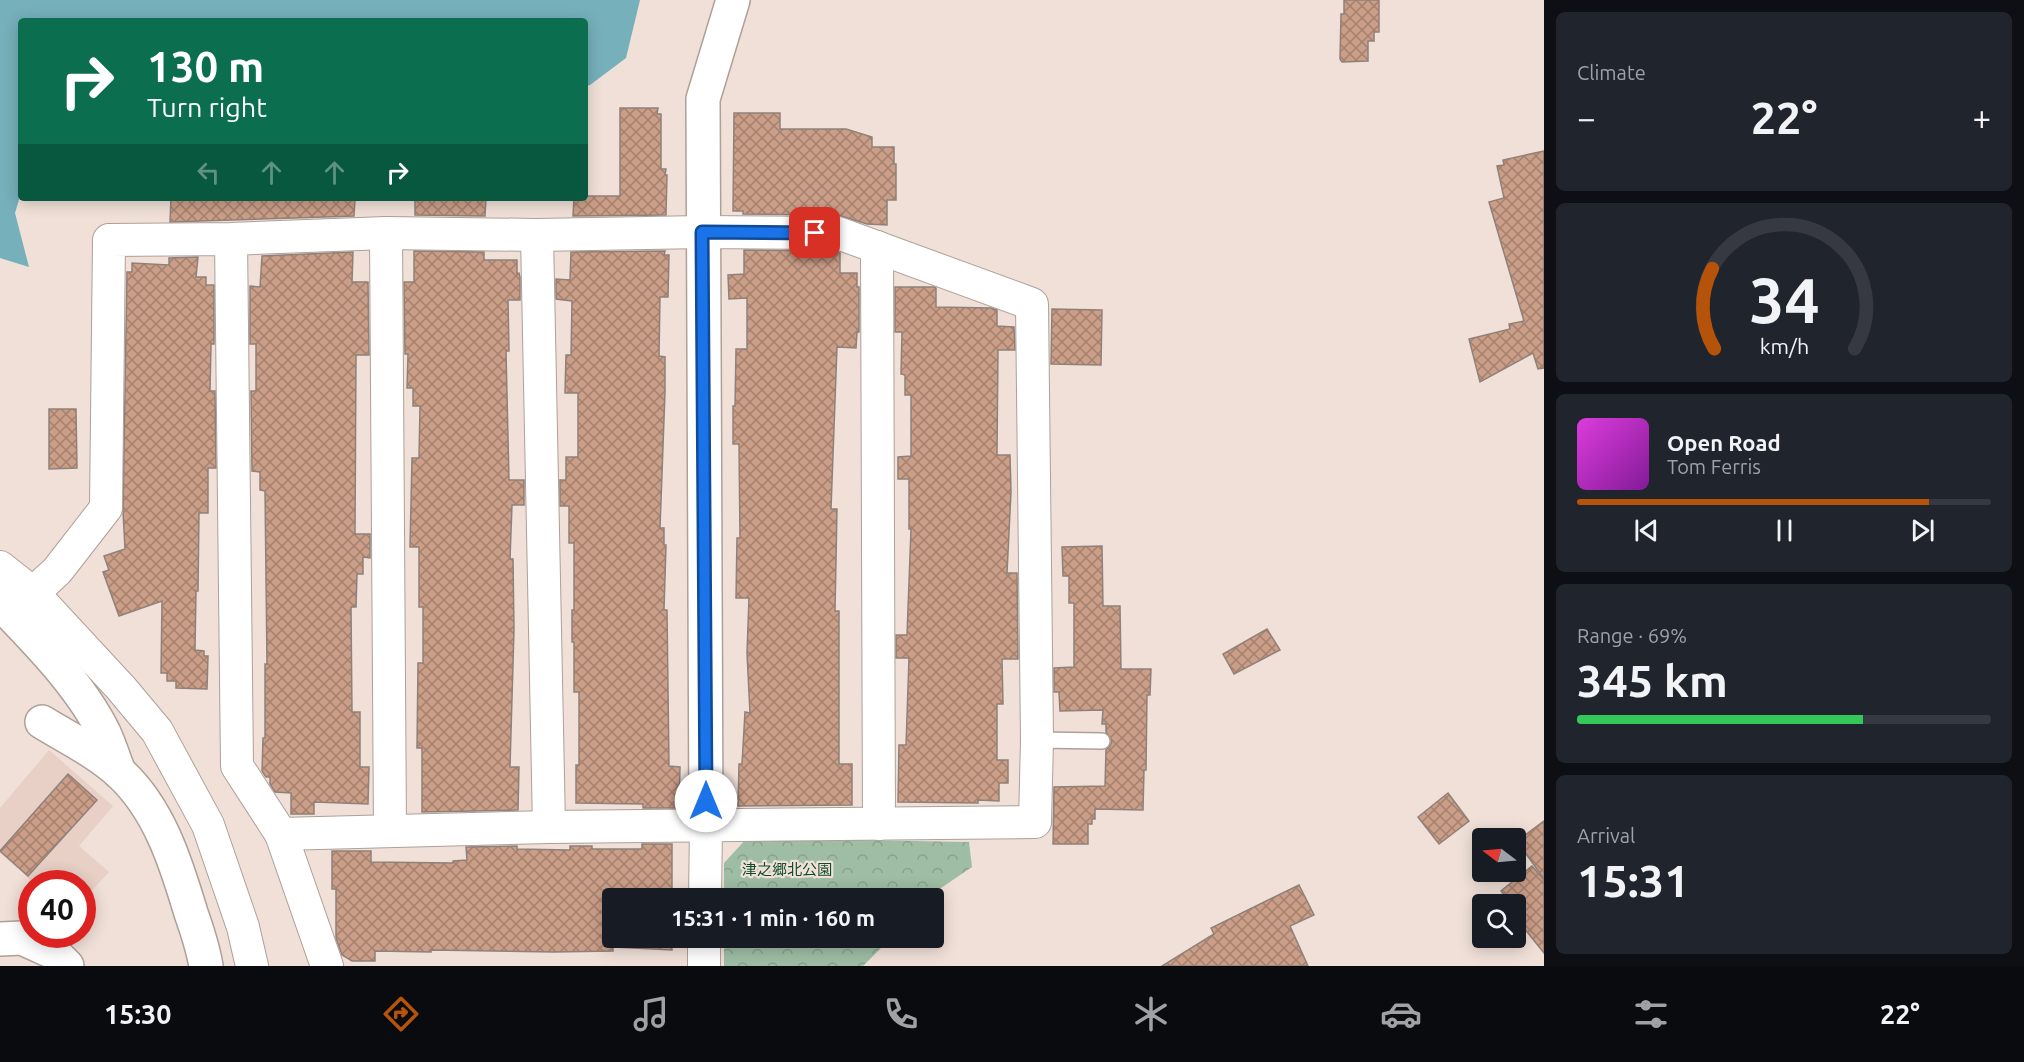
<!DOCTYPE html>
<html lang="en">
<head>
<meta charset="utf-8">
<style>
	body { margin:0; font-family:Ubuntu,"Noto Sans JP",sans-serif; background:#20242c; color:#f1f3f6; height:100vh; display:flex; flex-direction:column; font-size:22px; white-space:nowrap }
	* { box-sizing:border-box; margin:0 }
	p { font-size:20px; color:#9ea1a6 }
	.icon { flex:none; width:33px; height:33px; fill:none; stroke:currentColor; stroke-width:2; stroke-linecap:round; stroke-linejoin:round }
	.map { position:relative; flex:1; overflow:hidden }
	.sheet { display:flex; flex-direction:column; gap:12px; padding:12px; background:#0d0f14; width:480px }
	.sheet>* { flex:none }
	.hud { position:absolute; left:18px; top:18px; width:570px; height:183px; border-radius:6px; box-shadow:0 3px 15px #0003; background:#0b6e4f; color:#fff; overflow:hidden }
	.needle { width:39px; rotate:286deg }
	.controls { position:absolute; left:1472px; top:828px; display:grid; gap:12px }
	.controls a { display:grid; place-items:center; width:54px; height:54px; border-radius:6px; background:#171b24; box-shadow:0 3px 15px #0003; font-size:30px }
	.speed { position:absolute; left:18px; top:870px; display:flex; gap:12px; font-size:30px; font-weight:700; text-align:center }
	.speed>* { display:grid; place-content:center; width:78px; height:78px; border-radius:50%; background:#171b24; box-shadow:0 3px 15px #0003; line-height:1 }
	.speed .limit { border:9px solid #d22; background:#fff; color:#111 }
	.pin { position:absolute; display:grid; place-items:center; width:51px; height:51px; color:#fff; margin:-26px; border-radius:12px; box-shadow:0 3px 9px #0006 }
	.me { position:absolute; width:66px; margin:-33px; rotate:0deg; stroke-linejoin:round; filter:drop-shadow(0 0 4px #0008) }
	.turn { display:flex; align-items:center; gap:21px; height:126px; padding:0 30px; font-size:27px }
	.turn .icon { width:78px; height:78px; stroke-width:2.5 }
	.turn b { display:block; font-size:42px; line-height:51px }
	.lanes { display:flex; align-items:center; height:57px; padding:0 30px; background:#0003; justify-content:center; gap:30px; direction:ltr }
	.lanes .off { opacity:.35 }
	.big { font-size:45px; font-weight:600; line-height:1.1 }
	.sheet .tile { flex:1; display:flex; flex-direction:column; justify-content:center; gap:9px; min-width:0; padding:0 21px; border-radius:9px; background:#20242c }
	.sheet .dial { align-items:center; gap:0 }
	.dial svg { height:156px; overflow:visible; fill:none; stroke:#363941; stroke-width:7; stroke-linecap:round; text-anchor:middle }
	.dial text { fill:#f1f3f6; stroke:none }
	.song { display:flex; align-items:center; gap:18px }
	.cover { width:72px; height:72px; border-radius:9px; background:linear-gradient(135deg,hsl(300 70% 55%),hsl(290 70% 35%)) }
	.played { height:6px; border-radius:3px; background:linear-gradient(90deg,#b45309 85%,#363941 85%) }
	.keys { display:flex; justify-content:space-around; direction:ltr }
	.heat { display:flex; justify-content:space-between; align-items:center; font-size:33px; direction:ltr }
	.charge { height:9px; border-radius:4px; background:linear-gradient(90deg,#34c759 69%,#363941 0) }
	.trip { position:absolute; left:602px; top:888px; width:342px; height:60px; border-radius:6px; background:#171b24; box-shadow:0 3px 15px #0003; font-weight:600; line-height:60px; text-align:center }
	.tabs { display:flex; height:96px; justify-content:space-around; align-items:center; background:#090b0e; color:#9ea1a6 }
	.tabs .icon { width:42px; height:42px }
	.tabs .selected { color:#b45309 }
	.tabs b { font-size:27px; color:#f1f3f6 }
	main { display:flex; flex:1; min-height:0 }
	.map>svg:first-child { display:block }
	.commercial { fill:#e8d0c6 }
	.park { fill:url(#park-crowns) }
	.water { fill:#76b0ba }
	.building { fill:url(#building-cross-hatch); stroke:#8f817a; stroke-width:1.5 }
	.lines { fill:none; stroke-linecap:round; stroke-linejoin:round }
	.lane-casing { stroke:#aea098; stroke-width:18 }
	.street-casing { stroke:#aea098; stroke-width:34 }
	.secondary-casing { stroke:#aea098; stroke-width:36 }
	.highway-casing { stroke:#aea098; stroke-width:36 }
	.lane { stroke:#fff; stroke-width:15 }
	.street { stroke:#fff; stroke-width:32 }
	.secondary { stroke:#fff; stroke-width:33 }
	.highway { stroke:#fff; stroke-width:33 }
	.route-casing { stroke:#114b97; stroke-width:15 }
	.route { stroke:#1a73e8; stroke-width:10 }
	.labels { text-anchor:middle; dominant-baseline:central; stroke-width:4.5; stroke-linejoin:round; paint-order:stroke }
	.park-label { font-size:15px; fill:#0e4e26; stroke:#f0e0d8 }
</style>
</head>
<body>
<main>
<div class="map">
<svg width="1544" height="966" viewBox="0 0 1544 966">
	<defs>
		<pattern id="park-crowns" width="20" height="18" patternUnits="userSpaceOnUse" patternTransform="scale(1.5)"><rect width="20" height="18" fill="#9ebda4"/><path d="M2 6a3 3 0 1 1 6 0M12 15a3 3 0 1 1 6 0" fill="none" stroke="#88a28c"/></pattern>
		<pattern id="building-cross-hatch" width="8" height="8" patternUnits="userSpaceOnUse" patternTransform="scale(1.5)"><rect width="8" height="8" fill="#cb9e88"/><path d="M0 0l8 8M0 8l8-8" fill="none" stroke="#a4806e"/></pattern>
	</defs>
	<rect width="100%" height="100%" fill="#f0e0d8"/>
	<polygon class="commercial" points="49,750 113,806 79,846 109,872 83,900 82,884 34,883 0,853 0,808"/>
	<g class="park">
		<polygon points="747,838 969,842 972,867 935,892 929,898 724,898 724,863"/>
		<polygon points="724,938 891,938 863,966 724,966"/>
	</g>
	<polygon class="water" points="0,0 640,0 626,58 590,85 585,86 585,21 21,21 21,193 15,213 29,267 0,258"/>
	<g class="building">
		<polygon points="1344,0 1379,0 1379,32 1374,32 1374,41 1368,41 1368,61 1342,62 1340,59 1341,14 1344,14"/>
		<polygon points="620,108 658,108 657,114 661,114 661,169 666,169 665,175 667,175 666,215 573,216 574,198 585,198 585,196 620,196"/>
		<polygon points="734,113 780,113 780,129 846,129 872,137 872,147 894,147 894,164 896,164 896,200 887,200 887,225 867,224 838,215 743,214 743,211 733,211"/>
		<polygon points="1544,151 1544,368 1538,369 1533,353 1480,382 1469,339 1510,329 1509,324 1524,321 1489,202 1504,198 1497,166 1504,165 1503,160"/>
		<polygon points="171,198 355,198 354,216 170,222"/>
		<polygon points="415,198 486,198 485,216 415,215"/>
		<polygon points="744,250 835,251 840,253 840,273 857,273 857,287 859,287 859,332 857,332 856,348 837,347 831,509 837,509 835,611 839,611 839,764 852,764 852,805 738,806 739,764 742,764 745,712 750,713 747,653 749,598 736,598 737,538 740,538 739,444 733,444 733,406 735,406 736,349 747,349 747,298 729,299 728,275 744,274"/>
		<polygon points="414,251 484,252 484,260 517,260 517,274 519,273 520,277 520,300 508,300 509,351 506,351 509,480 524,480 524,505 512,505 510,559 513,559 514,630 510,767 519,767 518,810 422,812 422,748 417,748 418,663 423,663 423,607 419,607 419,547 410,547 412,458 419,458 420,406 413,406 413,388 407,388 408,354 405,354 404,282 414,282"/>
		<polygon points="665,251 664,255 669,255 668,297 660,297 659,356 665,357 665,392 660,528 664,528 664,545 666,545 664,610 667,610 669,766 680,767 679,808 643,808 643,804 576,803 576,765 579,765 579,692 574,692 574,642 572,642 572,610 574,610 574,543 569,543 569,506 560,506 560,480 566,480 566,457 578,457 578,393 565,393 566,355 571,355 572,301 556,299 556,279 570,280 571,252"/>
		<polygon points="353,252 352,282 368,282 369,355 356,355 355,534 370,534 370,558 363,557 363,574 357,574 356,607 351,607 352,712 360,712 360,767 369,767 368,804 314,802 314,814 291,814 291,793 275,792 270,784 270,777 266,777 262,771 263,738 265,738 265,664 267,664 265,491 260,490 260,472 252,471 251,391 256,391 256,344 250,344 250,286 260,287 262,256"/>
		<polygon points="198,257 196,277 206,277 206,285 214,285 214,344 211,344 210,391 215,391 216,468 208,468 208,513 199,513 198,591 196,591 195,650 204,651 204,656 208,656 207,689 176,688 176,681 167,681 167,673 161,673 162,601 119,616 103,572 109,570 104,556 125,549 123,511 127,272 132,272 132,263 169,265 169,258"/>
		<polygon points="895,287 934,287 936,288 936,307 991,308 997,310 997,326 1014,327 1015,350 998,350 997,455 1010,455 1011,492 1007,573 1017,573 1018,659 1002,659 1003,704 997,704 997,760 1008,760 1008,783 999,783 999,801 978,800 978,803 898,802 899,745 906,745 909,658 896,658 896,635 907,635 911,529 909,529 909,479 898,479 898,457 911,456 911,395 905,395 905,375 901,374 902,332 895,332"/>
		<polygon points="1052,309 1102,310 1101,365 1051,364"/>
		<polygon points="49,409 76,409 77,468 49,469"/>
		<polygon points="1102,546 1103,606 1120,606 1121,669 1151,669 1150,695 1147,695 1146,770 1144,770 1143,810 1095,809 1095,819 1092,819 1092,824 1088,824 1088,844 1053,844 1054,787 1105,786 1106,750 1110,746 1112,741 1106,732 1106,724 1102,724 1103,710 1060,711 1059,692 1054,692 1054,668 1074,667 1074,603 1069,603 1069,576 1063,576 1062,547"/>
		<polygon points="1267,629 1280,650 1234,674 1223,654"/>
		<polygon points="68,774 97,800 28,876 0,851"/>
		<polygon points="1448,793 1469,821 1439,844 1418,817"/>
		<polygon points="1544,821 1544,879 1517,841"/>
		<polygon points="642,844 672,844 672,898 612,898 612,938 672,938 672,950 613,947 613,951 554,952 431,950 431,952 375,951 375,961 352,961 342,955 336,938 336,889 332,889 332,851 371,851 371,862 453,863 453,861 467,860 466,847 517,846 517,849 570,850 570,846 592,846 592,849 642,849"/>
		<polygon points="1532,866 1544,880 1544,953 1515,917 1515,904 1505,904 1503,902 1507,899 1501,891"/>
		<polygon points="1299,885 1314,915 1290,926 1308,966 1162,966 1214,934 1211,928"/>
	</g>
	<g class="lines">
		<g class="lane-casing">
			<polyline id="lane" points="1037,740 1102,741"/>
		</g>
		<g class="street-casing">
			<g id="street">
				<polyline points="386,233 390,831"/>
				<polyline points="537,235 549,827"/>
				<polyline points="877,247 879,824"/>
				<polyline points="0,567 33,593 121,688 157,731 208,825 243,927 252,966"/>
				<polyline points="33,593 57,571 106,508 109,240 231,239 386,233 537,235 702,232 838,233 1032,304 1037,740 1035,822 549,827 281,834 237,766 231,239"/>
				<polyline points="281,834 327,966"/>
				<polyline points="705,898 706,825"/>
				<polyline points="704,966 704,938"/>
			</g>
		</g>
		<g class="secondary-casing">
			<polyline id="secondary" points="706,825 703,99 733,0"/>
		</g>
		<g class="highway-casing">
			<g id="highway">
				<path d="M0,603C37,641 81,686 104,733C110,746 114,759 119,772"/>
				<path d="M42,722C68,738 97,752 119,772C159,808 176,863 191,913C197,930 203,948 206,966"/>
				<polyline points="0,939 22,938 53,952 67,966"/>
			</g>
		</g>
		<use href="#lane" class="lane"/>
		<use href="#street" class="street"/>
		<use href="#secondary" class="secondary"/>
		<use href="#highway" class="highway"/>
	</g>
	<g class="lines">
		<g class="route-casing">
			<polyline id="route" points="706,801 702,232 815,233"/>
		</g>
		<use href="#route" class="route"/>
	</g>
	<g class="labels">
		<g class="park-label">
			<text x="787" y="869">津之郷北公園</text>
		</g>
	</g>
</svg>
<div class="controls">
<a><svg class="needle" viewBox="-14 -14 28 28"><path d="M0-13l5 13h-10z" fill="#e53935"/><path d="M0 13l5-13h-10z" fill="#9ea1a6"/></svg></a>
<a><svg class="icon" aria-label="search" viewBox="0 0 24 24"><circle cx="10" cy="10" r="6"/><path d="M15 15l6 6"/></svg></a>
</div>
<div class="speed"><div class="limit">40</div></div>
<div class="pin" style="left:815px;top:233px;background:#d93025"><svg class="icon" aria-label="arrive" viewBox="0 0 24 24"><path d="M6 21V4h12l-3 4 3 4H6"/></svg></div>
<svg class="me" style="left:706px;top:801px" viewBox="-20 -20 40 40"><circle r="19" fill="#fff"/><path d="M0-13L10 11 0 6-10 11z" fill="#1a73e8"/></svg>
<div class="trip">15:31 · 1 min · 160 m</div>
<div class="hud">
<div class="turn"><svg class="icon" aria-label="right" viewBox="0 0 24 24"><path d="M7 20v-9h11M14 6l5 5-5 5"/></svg><div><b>130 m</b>Turn right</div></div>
<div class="lanes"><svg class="icon off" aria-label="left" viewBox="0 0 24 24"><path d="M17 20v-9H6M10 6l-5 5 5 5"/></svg><svg class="icon off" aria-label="ahead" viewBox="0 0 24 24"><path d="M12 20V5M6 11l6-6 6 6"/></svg><svg class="icon off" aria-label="ahead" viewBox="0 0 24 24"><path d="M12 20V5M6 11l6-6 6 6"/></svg><svg class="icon" aria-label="right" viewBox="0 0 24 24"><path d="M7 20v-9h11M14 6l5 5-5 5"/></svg></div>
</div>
</div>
<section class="sheet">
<div class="tile"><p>Climate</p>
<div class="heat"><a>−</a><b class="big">22°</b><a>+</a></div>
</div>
<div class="tile dial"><svg viewBox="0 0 100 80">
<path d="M14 69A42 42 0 1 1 86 69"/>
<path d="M14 69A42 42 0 0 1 13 28" stroke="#b45309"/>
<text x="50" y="56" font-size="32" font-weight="700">34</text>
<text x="50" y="72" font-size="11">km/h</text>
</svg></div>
<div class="tile">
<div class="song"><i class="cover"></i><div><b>Open Road</b><p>Tom Ferris</p></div></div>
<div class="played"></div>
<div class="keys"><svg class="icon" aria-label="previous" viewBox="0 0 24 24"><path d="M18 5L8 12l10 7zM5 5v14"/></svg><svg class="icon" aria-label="pause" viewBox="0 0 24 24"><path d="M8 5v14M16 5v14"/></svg><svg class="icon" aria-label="next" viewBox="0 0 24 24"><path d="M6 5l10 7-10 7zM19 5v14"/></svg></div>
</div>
<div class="tile"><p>Range · 69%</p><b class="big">345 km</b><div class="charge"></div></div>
<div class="tile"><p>Arrival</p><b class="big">15:31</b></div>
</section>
</main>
<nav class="tabs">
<b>15:30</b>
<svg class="icon selected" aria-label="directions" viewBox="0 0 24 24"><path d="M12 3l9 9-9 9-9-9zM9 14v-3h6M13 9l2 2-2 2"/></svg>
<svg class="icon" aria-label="music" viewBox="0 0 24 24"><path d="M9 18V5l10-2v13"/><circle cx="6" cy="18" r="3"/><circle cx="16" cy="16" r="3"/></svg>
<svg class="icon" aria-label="phone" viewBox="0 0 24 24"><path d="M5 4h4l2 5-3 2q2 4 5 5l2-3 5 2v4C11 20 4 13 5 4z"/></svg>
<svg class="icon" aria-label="climate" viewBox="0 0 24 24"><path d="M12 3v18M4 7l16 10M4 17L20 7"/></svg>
<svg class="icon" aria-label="car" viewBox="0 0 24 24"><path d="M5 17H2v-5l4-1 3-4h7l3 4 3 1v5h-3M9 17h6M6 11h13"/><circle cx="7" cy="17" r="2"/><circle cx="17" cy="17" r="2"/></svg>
<svg class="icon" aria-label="filters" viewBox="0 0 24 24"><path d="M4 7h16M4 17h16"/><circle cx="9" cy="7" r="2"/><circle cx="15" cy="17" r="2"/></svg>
<b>22°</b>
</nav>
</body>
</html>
